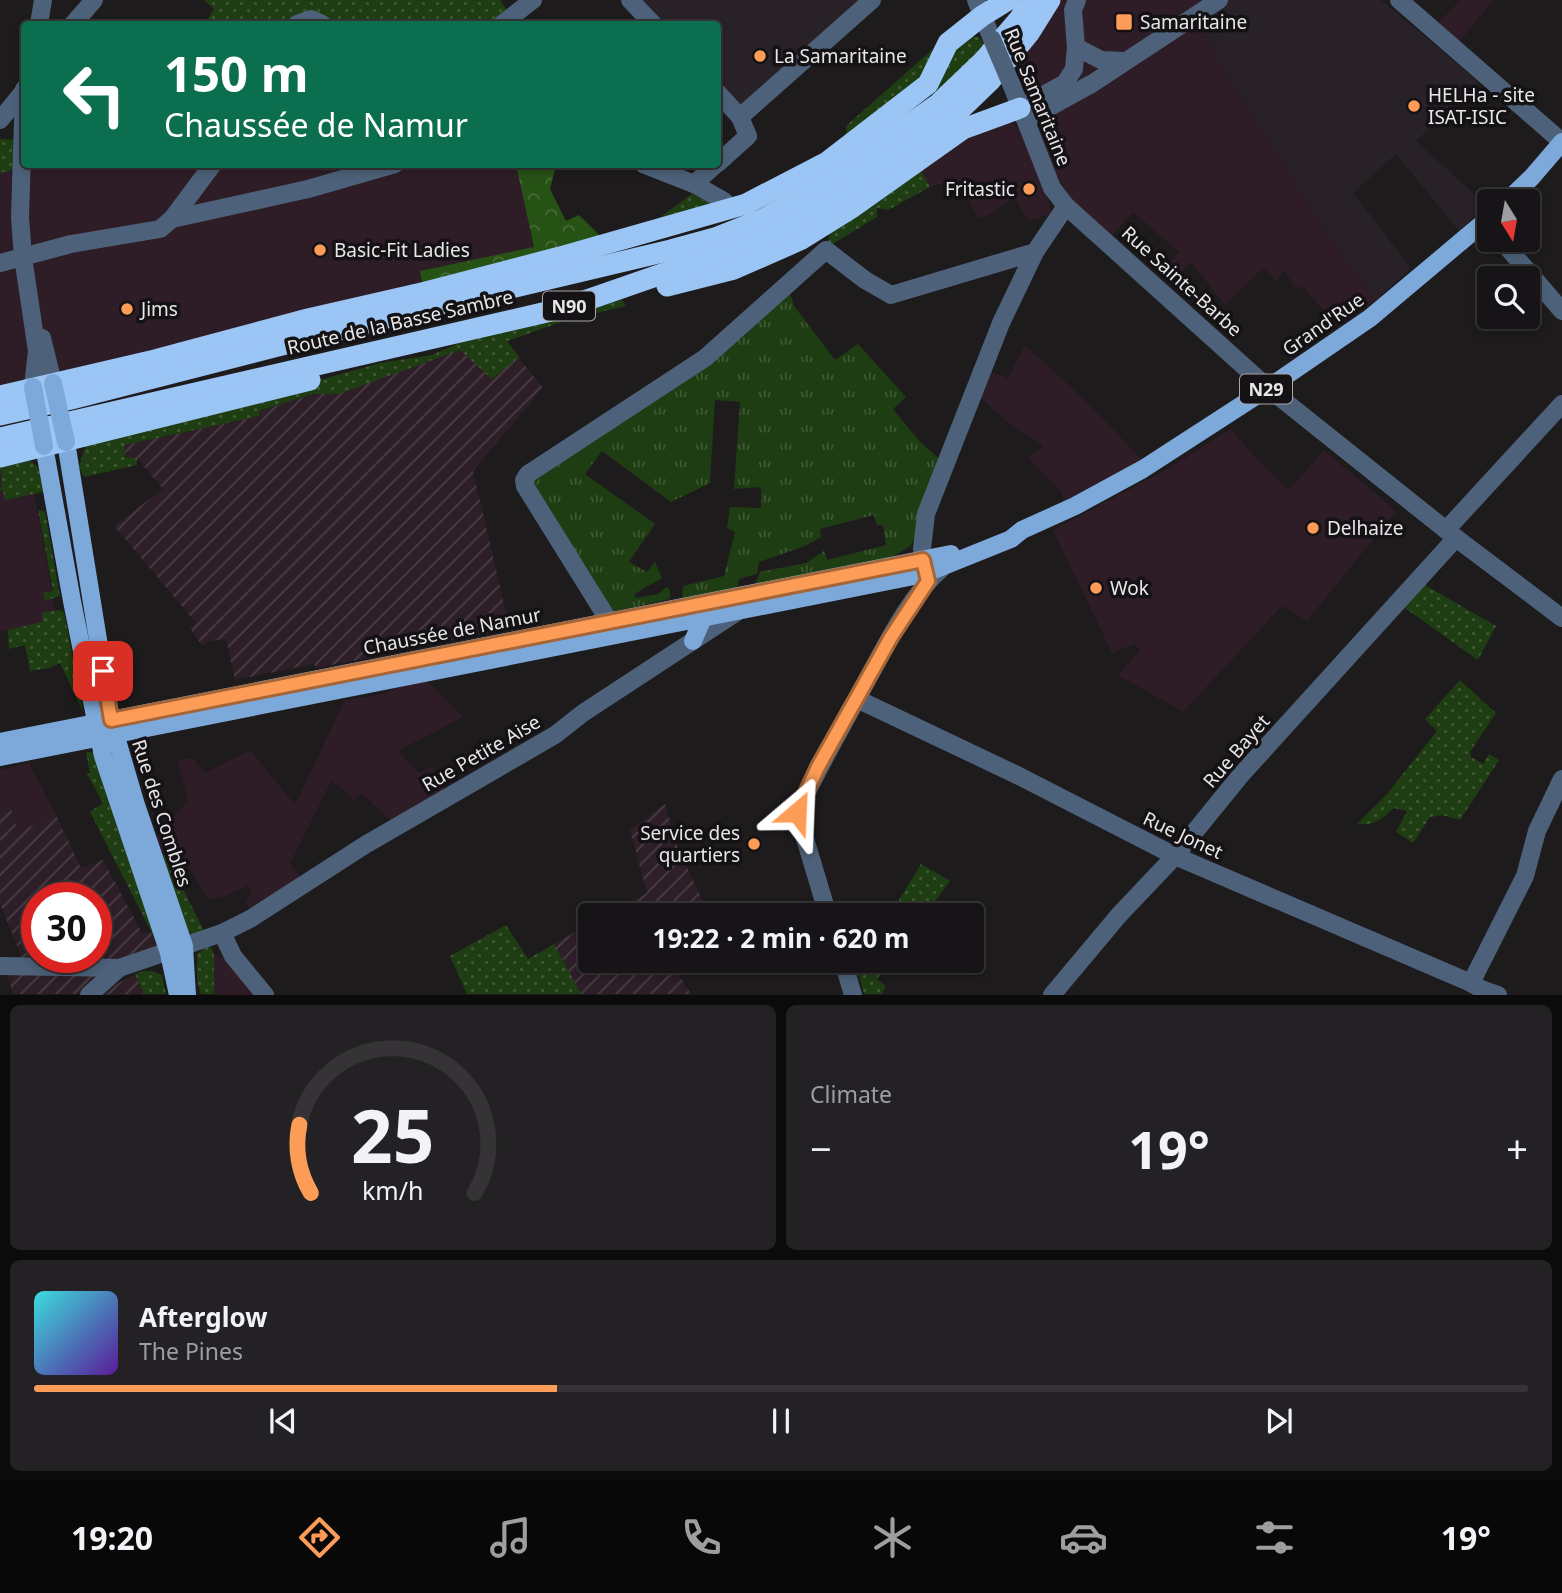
<!DOCTYPE html>
<html lang="en">
<head>
<meta charset="utf-8">
<style>
	body { margin:0; font-family:"Noto Sans",sans-serif; background:#232123; color:#f1f3f6; height:100vh; display:flex; flex-direction:column; font-size:26px; white-space:nowrap }
	* { box-sizing:border-box; margin:0 }
	p { font-size:23px; color:#9e9ea1 }
	.icon { flex:none; width:38px; height:38px; fill:none; stroke:currentColor; stroke-width:2; stroke-linecap:round; stroke-linejoin:round }
	.map { position:relative; height:995px; overflow:hidden }
	.side { display:flex; flex-direction:column; gap:10px; padding:10px; background:#0c0b0c; flex:1 }
	.side>* { flex:none }
	.top-card { position:absolute; left:21px; top:21px; width:700px; height:147px; border-radius:7px; box-shadow:0 4px 10px #0003,0 0 0 2px #353335; background:#0b6e4f; color:#fff; overflow:hidden }
	.needle { width:46px; rotate:169deg }
	.controls { position:absolute; left:1477px; top:189px; display:grid; gap:14px }
	.controls a { display:grid; place-items:center; width:63px; height:63px; border-radius:7px; background:#161416; box-shadow:0 4px 10px #0003,0 0 0 2px #353335; font-size:35px }
	.speed { position:absolute; left:21px; top:882px; display:flex; gap:14px; font-size:35px; font-weight:700; text-align:center }
	.speed>* { display:grid; place-content:center; width:91px; height:91px; border-radius:50%; background:#161416; box-shadow:0 4px 10px #0003,0 0 0 2px #353335; line-height:1 }
	.speed .limit { border:10px solid #d22; background:#fff; color:#111 }
	.pin { position:absolute; display:grid; place-items:center; width:60px; height:60px; color:#fff; margin:-30px; border-radius:14px; box-shadow:0 4px 10px #0006 }
	.me { position:absolute; width:77px; margin:-38px; rotate:26deg; stroke-linejoin:round; filter:drop-shadow(0 0 5px #0008) }
	.turn { display:flex; align-items:center; gap:24px; height:147px; padding:0 28px; font-size:32px }
	.turn .icon { width:91px; height:91px; stroke-width:2.5 }
	.turn b { display:block; font-size:49px; line-height:60px }
	.big { font-size:52px; font-weight:700; line-height:1.1 }
	.side .tile { flex:1; display:flex; flex-direction:column; justify-content:center; gap:10px; min-width:0; padding:0 24px; border-radius:10px; background:#232123 }
	.side .dial { align-items:center; gap:0 }
	.dial svg { height:182px; overflow:visible; fill:none; stroke:#353335; stroke-width:7; stroke-linecap:round; text-anchor:middle }
	.dial text { fill:#f1f3f6; stroke:none }
	.song { display:flex; align-items:center; gap:21px }
	.cover { width:84px; height:84px; border-radius:10px; background:linear-gradient(135deg,hsl(180 70% 55%),hsl(270 70% 35%)) }
	.played { height:7px; border-radius:4px; background:linear-gradient(90deg,#fd9c56 35%,#353335 35%) }
	.keys { display:flex; justify-content:space-around; direction:ltr }
	.heat { display:flex; justify-content:space-between; align-items:center; font-size:38px; direction:ltr }
	.side .tiles { flex:1; display:grid; gap:10px; grid-template-columns:1fr 1fr }
	.tile:last-child { grid-column:span 2 }
	.trip { position:absolute; left:578px; top:903px; width:406px; height:70px; border-radius:7px; background:#161416; box-shadow:0 4px 10px #0003,0 0 0 2px #353335; font-weight:700; line-height:70px; text-align:center }
	.dock { display:flex; height:112px; justify-content:space-around; align-items:center; background:#090809; color:#9e9ea1 }
	.dock .icon { width:49px; height:49px }
	.dock .selected { color:#fd9c56 }
	.dock b { font-size:32px; color:#f1f3f6 }
	.map>svg:first-child { display:block }
	.commercial { fill:#2e1d26 }
	.industrial { fill:url(#industrial-furrows); fill-rule:evenodd }
	.built { fill:#282128 }
	.grass { fill:url(#grass-dots) }
	.forest { fill:url(#forest-crowns) }
	.park { fill:url(#park-tufts) }
	.lines { fill:none; stroke-linecap:round; stroke-linejoin:round }
	.minor { stroke:#4d627a; stroke-width:18 }
	.major { stroke:#7da9da; stroke-width:18 }
	.highway { stroke:#9bc5f5; stroke-width:21 }
	.minor-bridge { stroke:#4d627a; stroke-width:18 }
	.major-bridge { stroke:#7da9da; stroke-width:18 }
	.route-casing { stroke:#a46538; stroke-width:18 }
	.route { stroke:#fd9c56; stroke-width:12 }
	.poi-dot { fill:#fd9c56; stroke:#141214; stroke-width:2.5 }
	.labels { text-anchor:middle; dominant-baseline:central; stroke-width:7; stroke-linejoin:round; paint-order:stroke }
	.shield { fill:#141214; stroke:#a8a6a8; stroke-width:2 }
	.shield-label { font-size:18px; font-weight:bold; fill:#e8e6e8 }
	.poi-label { font-size:19px; fill:#e8e6e8; stroke:#141214; text-anchor:start }
	.street-label { font-size:19px; fill:#e8e6e8; stroke:#141214 }
</style>
</head>
<body>
<div class="map">
<svg width="1562" height="995" viewBox="0 0 1562 995">
	<defs>
		<pattern id="industrial-furrows" width="10" height="10" patternUnits="userSpaceOnUse" patternTransform="scale(1.75)"><rect width="10" height="10" fill="#2d1e28"/><path d="M-1 1l2-2M0 10L10 0M9 11l2-2" fill="none" stroke="#4b3f47"/></pattern>
		<pattern id="grass-dots" width="8" height="8" patternUnits="userSpaceOnUse" patternTransform="scale(1.75)"><rect width="8" height="8" fill="#1f3d12"/><path d="M2 2h.1M6 6h.1" fill="none" stroke="#405934" stroke-width="1.8" stroke-linecap="round"/></pattern>
		<pattern id="forest-crowns" width="20" height="18" patternUnits="userSpaceOnUse" patternTransform="scale(1.75)"><rect width="20" height="18" fill="#275215"/><path d="M2 6a3 3 0 1 1 6 0M12 15a3 3 0 1 1 6 0" fill="none" stroke="#466b37"/></pattern>
		<pattern id="park-tufts" width="24" height="20" patternUnits="userSpaceOnUse" patternTransform="scale(1.75)"><rect width="24" height="20" fill="#1f3d12"/><path d="M3 7l-1-3M5 7V3M7 7l1-3M15 17l-1-3M17 17v-4M19 17l1-3" fill="none" stroke="#405934"/></pattern>
	</defs>
	<rect width="100%" height="100%" fill="#1e1b1d"/>
	<g class="commercial">
		<polygon points="1059,0 1224,0 1037,107 1017,66"/>
		<polygon points="1461,0 1493,0 1458,43 1439,22"/>
		<polygon points="1197,20 1216,51 1218,60 1316,215 1375,301 1336,325 1302,286 1296,289 1284,270 1277,281 1264,267 1225,305 1191,262 1169,284 1160,275 1179,252 1133,212 1111,237 1057,189 1033,127"/>
		<polygon points="1010,122 1028,137 1047,193 1051,214 1029,221 1014,197 989,215 978,218 958,180 930,187 921,170 946,143"/>
		<polygon points="26,164 119,164 122,167 124,164 404,164 407,167 409,164 516,165 534,247 420,271 423,287 0,388 0,173"/>
		<polygon points="1025,345 1087,402 1144,462 1064,504 1061,491 1028,458 1043,446 1007,422 981,398 991,372 1008,378"/>
		<polygon points="1231,429 1254,456 1289,490 1324,450 1396,511 1307,621 1282,606 1183,712 1118,675 1140,650 1135,644 1112,653 1053,530 1164,471"/>
		<polygon points="0,465 32,480 57,620 0,632"/>
		<polygon points="426,680 463,717 398,751 419,773 432,766 445,791 391,821 361,793 354,800 332,780 290,864 301,877 249,908 246,902 251,891 247,886 225,896 208,900 181,852 170,863 162,853 157,854 151,847 171,819 188,801 177,761 192,758 206,773 250,750 295,805 345,700 383,694 396,688"/>
		<polygon points="29,763 56,815 18,832 10,805 0,807 0,770"/>
		<polygon points="214,954 240,964 268,995 214,995"/>
	</g>
	<g class="industrial">
		<polygon points="501,336 543,388 473,471 510,629 316,668 314,664 235,680 226,639 211,641 202,646 190,628 196,623 114,526 163,489 137,458 124,457 125,445 259,416 259,412 283,403 316,394 340,392"/>
		<polygon points="665,804 676,843 709,915 606,915 647,893 630,830"/>
		<path d="M10,805L18,832L56,815L81,868L103,860L142,933L150,931L159,947L94,979L79,994H13L7,974L20,959L18,948L0,904V807ZM37,898H96V957H37Z"/>
		<polygon points="590,924 590,961 703,961 678,974 691,994 581,994 554,944"/>
		<polygon points="135,974 144,994 97,995"/>
	</g>
	<g class="built">
		<polygon points="632,0 867,0 740,111 718,87 718,24 656,24"/>
		<polygon points="1223,0 1381,0 1479,82 1416,141 1485,204 1460,232 1396,154 1353,193 1411,268 1375,301 1316,215 1218,60 1216,51 1195,16"/>
	</g>
	<g class="grass">
		<polygon points="204,0 500,0 509,13 496,24 205,24 214,9"/>
		<polygon points="971,36 979,37 985,46 938,92 930,94 953,50"/>
		<polygon points="942,41 922,82 847,140 846,126"/>
		<polygon points="0,139 19,140 12,170 0,173"/>
		<polygon points="921,170 930,187 888,210 877,208 877,217 826,248 832,226"/>
		<polygon points="692,194 715,206 655,221"/>
		<polygon points="622,300 626,306 567,320 507,341 519,357 492,379 460,350 339,394 313,394 259,411 259,416 125,445 124,457 137,458 137,465 84,477 79,466 87,441 157,426 380,363 432,355 474,336"/>
		<path d="M28,460C40,465 47,480 43,492L5,500L3,491L0,490L2,482L0,465Z"/>
		<polygon points="38,510 45,511 60,596 45,601 43,593 53,591"/>
		<polygon points="1425,585 1496,626 1478,660 1402,606"/>
		<polygon points="60,610 64,612 83,712 60,663 50,668 30,671 25,645 9,649 8,630 42,622 42,613"/>
		<path d="M1460,680L1496,713L1470,752L1471,757L1483,764L1489,754L1499,760L1460,820L1442,815L1430,817L1413,843L1396,832L1407,811L1394,808C1381,819 1375,826 1357,824L1387,794L1437,731L1425,719Z"/>
		<polygon points="86,752 95,752 99,755 145,910 153,922 159,947 90,812 103,803 87,774 90,773"/>
		<polygon points="162,853 170,863 206,935 181,932 157,854"/>
		<polygon points="921,864 950,881 925,915 890,915"/>
		<polygon points="506,925 528,959 554,944 581,994 467,994 450,956"/>
		<polygon points="207,947 211,947 214,954 214,994 201,994 197,980 197,954"/>
		<polygon points="855,961 891,961 877,979 886,986 882,994 864,994"/>
		<polygon points="142,971 152,971 162,975 166,994 144,994 135,974"/>
	</g>
	<polygon class="forest" points="516,165 556,165 550,189 566,221 579,215 604,240 423,287 420,271 534,247"/>
	<polygon class="park" points="790,293 794,306 835,360 858,344 906,397 893,409 920,442 942,461 919,533 910,546 891,558 755,585 760,572 806,563 824,551 827,560 886,545 883,525 877,525 874,515 820,529 821,537 805,546 759,562 757,574 739,579 737,590 682,599 683,586 724,576 735,532 727,528 730,507 761,508 761,487 734,489 740,402 715,400 710,483 671,502 602,451 585,474 655,524 629,562 647,572 655,562 662,578 636,593 634,598 658,594 667,587 670,590 670,599 608,613 532,483 536,478 684,380 746,334"/>
	<g class="lines">
		<g class="minor">
			<polyline points="630,0 653,24"/>
			<polyline points="976,0 992,39"/>
			<polyline points="1077,0 1073,10 1076,47 1101,60 1124,61"/>
			<polyline points="1399,0 1562,142"/>
			<polyline points="39,24 43,0"/>
			<polyline points="73,24 94,0"/>
			<polyline points="297,24 311,19 322,24"/>
			<polyline points="502,24 533,0"/>
			<polyline points="1012,86 1052,188 1066,206 1268,388 1456,538 1562,618"/>
			<polyline points="24,89 20,217 23,257 37,351 33,387"/>
			<polyline points="718,93 740,117 872,0"/>
			<polyline points="1020,108 1065,83 1074,69 1076,47"/>
			<polyline points="0,120 24,91"/>
			<polyline points="1026,120 1093,83 1219,0"/>
			<polyline points="718,163 748,136 740,117"/>
			<polyline points="643,164 694,184 716,164"/>
			<polyline points="694,184 724,201"/>
			<polyline points="172,219 213,164"/>
			<polyline points="1501,240 1562,311"/>
			<polyline points="0,263 71,244 160,229 172,219 308,189 395,164"/>
			<polyline points="42,338 53,383"/>
			<polyline points="1446,530 1562,404"/>
			<polyline points="926,574 922,549 926,514 1001,323 1035,252 1066,206"/>
			<polyline points="609,621 525,486 524,480 528,474 705,358 826,250 865,280 891,295 1035,252"/>
			<polyline points="857,699 1017,775 1175,856 1471,983 1481,989 1498,995"/>
			<path d="M828,915L797,812C818,768 843,725 866,682C886,645 909,597 941,569"/>
			<polyline points="222,933 233,956 265,995"/>
			<polyline points="843,961 853,995"/>
			<polyline points="0,966 119,968 222,933 250,919 365,845 555,735 583,713 737,612"/>
			<polyline points="1471,983 1525,876 1537,831 1562,779"/>
			<polyline points="89,995 119,968"/>
			<polyline points="1052,995 1119,915 1175,856 1240,776 1456,538"/>
		</g>
		<g class="major">
			<polyline points="1507,201 1532,177 1562,142"/>
			<polyline points="66,442 111,720 136,805 184,946 187,995"/>
			<polyline points="44,446 72,601 103,756 169,953 178,995"/>
			<polyline points="693,641 706,611"/>
			<polyline points="0,742 951,554"/>
			<polyline points="0,757 924,574 1011,539 1022,530 1075,506 1143,469 1268,388 1370,318 1489,218"/>
		</g>
		<g class="highway">
			<polyline points="667,286 734,269 800,240 853,207 963,129 1020,108"/>
			<polyline points="0,396 155,360 308,319 426,292 560,257 746,204 827,162 928,84 948,43 982,16 1008,0"/>
			<polyline points="0,415 71,399 414,311 671,250 715,238 763,219 814,191 938,104 984,60 1020,18 1031,0"/>
			<polyline points="0,438 564,308 751,243 822,207 914,145 961,109 990,81 1030,32 1050,0"/>
			<polyline points="0,457 310,380"/>
		</g>
		<polyline class="minor-bridge" points="992,39 1012,86"/>
		<g class="major-bridge">
			<polyline points="53,383 66,442"/>
			<polyline points="33,387 44,446"/>
		</g>
	</g>
	<g class="lines">
		<g class="route-casing">
			<polyline id="route" points="103,671 111,720 923,560 928,581 891,637 818,767 797,812"/>
		</g>
		<use href="#route" class="route"/>
	</g>
	<g class="poi-dot">
		<rect x="1115" y="13" width="18" height="18" rx="3.5"/>
		<circle cx="760" cy="56" r="7"/>
		<circle cx="1414" cy="106" r="7"/>
		<circle cx="1029" cy="189" r="7"/>
		<circle cx="320" cy="250" r="7"/>
		<circle cx="127" cy="309" r="7"/>
		<circle cx="1313" cy="528" r="7"/>
		<circle cx="1096" cy="588" r="7"/>
		<circle cx="754" cy="844" r="7"/>
	</g>
	<g class="labels">
		<g class="shield">
			<rect x="543" y="291.5" width="52" height="29" rx="5"/>
			<rect x="1240" y="374.5" width="52" height="29" rx="5"/>
		</g>
		<g class="shield-label">
			<text x="569" y="306">N90</text>
			<text x="1266" y="389">N29</text>
		</g>
		<g class="poi-label">
			<text x="1140" y="22">Samaritaine</text>
			<text x="774" y="56">La Samaritaine</text>
			<text x="1428" y="95">HELHa - site<tspan x="1428" dy="22">ISAT-ISIC</tspan></text>
			<text x="1015" y="189" text-anchor="end">Fritastic</text>
			<text x="334" y="250">Basic-Fit Ladies</text>
			<text x="141" y="309">Jims</text>
			<text x="1327" y="528">Delhaize</text>
			<text x="1110" y="588">Wok</text>
			<text x="740" y="833" text-anchor="end">Service des<tspan x="740" dy="22">quartiers</tspan></text>
		</g>
		<g class="street-label">
			<text transform="translate(1038 97) rotate(68)">Rue Samaritaine</text>
			<text transform="translate(1182 281) rotate(42)">Rue Sainte-Barbe</text>
			<text transform="translate(400 322) rotate(-13)">Route de la Basse Sambre</text>
			<text transform="translate(1323 324) rotate(-35)">Grand'Rue</text>
			<text transform="translate(452 631) rotate(-11)">Chaussée de Namur</text>
			<text transform="translate(1236 751) rotate(-49)">Rue Bayet</text>
			<text transform="translate(481 753) rotate(-30)">Rue Petite Aise</text>
			<text transform="translate(162 813) rotate(72)">Rue des Combles</text>
			<text transform="translate(1183 835) rotate(25)">Rue Jonet</text>
		</g>
	</g>
</svg>
<div class="controls">
<a><svg class="needle" viewBox="-14 -14 28 28"><path d="M0-13l5 13h-10z" fill="#e53935"/><path d="M0 13l5-13h-10z" fill="#9e9ea1"/></svg></a>
<a><svg class="icon" aria-label="search" viewBox="0 0 24 24"><circle cx="10" cy="10" r="6"/><path d="M15 15l6 6"/></svg></a>
</div>
<div class="speed"><div class="limit">30</div></div>
<div class="pin" style="left:103px;top:671px;background:#d93025"><svg class="icon" aria-label="arrive" viewBox="0 0 24 24"><path d="M6 21V4h12l-3 4 3 4H6"/></svg></div>
<svg class="me" style="left:797px;top:812px" viewBox="-20 -20 40 40"><path d="M0-17L14 15 0 8-14 15z" fill="#fd9c56" stroke="#fff" stroke-width="4"/></svg>
<div class="trip">19:22 · 2 min · 620 m</div>
<div class="top-card">
<div class="turn"><svg class="icon" aria-label="left" viewBox="0 0 24 24"><path d="M17 20v-9H6M10 6l-5 5 5 5"/></svg><div><b>150 m</b>Chaussée de Namur</div></div>
</div>
</div>
<section class="side">
<div class="tiles">
<div class="tile dial"><svg viewBox="0 0 100 80">
<path d="M14 69A42 42 0 1 1 86 69"/>
<path d="M14 69A42 42 0 0 1 9 39" stroke="#fd9c56"/>
<text x="50" y="56" font-size="32" font-weight="700">25</text>
<text x="50" y="72" font-size="11">km/h</text>
</svg></div>
<div class="tile"><p>Climate</p>
<div class="heat"><a>−</a><b class="big">19°</b><a>+</a></div>
</div>
<div class="tile">
<div class="song"><i class="cover"></i><div><b>Afterglow</b><p>The Pines</p></div></div>
<div class="played"></div>
<div class="keys"><svg class="icon" aria-label="previous" viewBox="0 0 24 24"><path d="M18 5L8 12l10 7zM5 5v14"/></svg><svg class="icon" aria-label="pause" viewBox="0 0 24 24"><path d="M8 5v14M16 5v14"/></svg><svg class="icon" aria-label="next" viewBox="0 0 24 24"><path d="M6 5l10 7-10 7zM19 5v14"/></svg></div>
</div>
</div>
</section>
<nav class="dock">
<b>19:20</b>
<svg class="icon selected" aria-label="directions" viewBox="0 0 24 24"><path d="M12 3l9 9-9 9-9-9zM9 14v-3h6M13 9l2 2-2 2"/></svg>
<svg class="icon" aria-label="music" viewBox="0 0 24 24"><path d="M9 18V5l10-2v13"/><circle cx="6" cy="18" r="3"/><circle cx="16" cy="16" r="3"/></svg>
<svg class="icon" aria-label="phone" viewBox="0 0 24 24"><path d="M5 4h4l2 5-3 2q2 4 5 5l2-3 5 2v4C11 20 4 13 5 4z"/></svg>
<svg class="icon" aria-label="climate" viewBox="0 0 24 24"><path d="M12 3v18M4 7l16 10M4 17L20 7"/></svg>
<svg class="icon" aria-label="car" viewBox="0 0 24 24"><path d="M5 17H2v-5l4-1 3-4h7l3 4 3 1v5h-3M9 17h6M6 11h13"/><circle cx="7" cy="17" r="2"/><circle cx="17" cy="17" r="2"/></svg>
<svg class="icon" aria-label="filters" viewBox="0 0 24 24"><path d="M4 7h16M4 17h16"/><circle cx="9" cy="7" r="2"/><circle cx="15" cy="17" r="2"/></svg>
<b>19°</b>
</nav>
</body>
</html>
